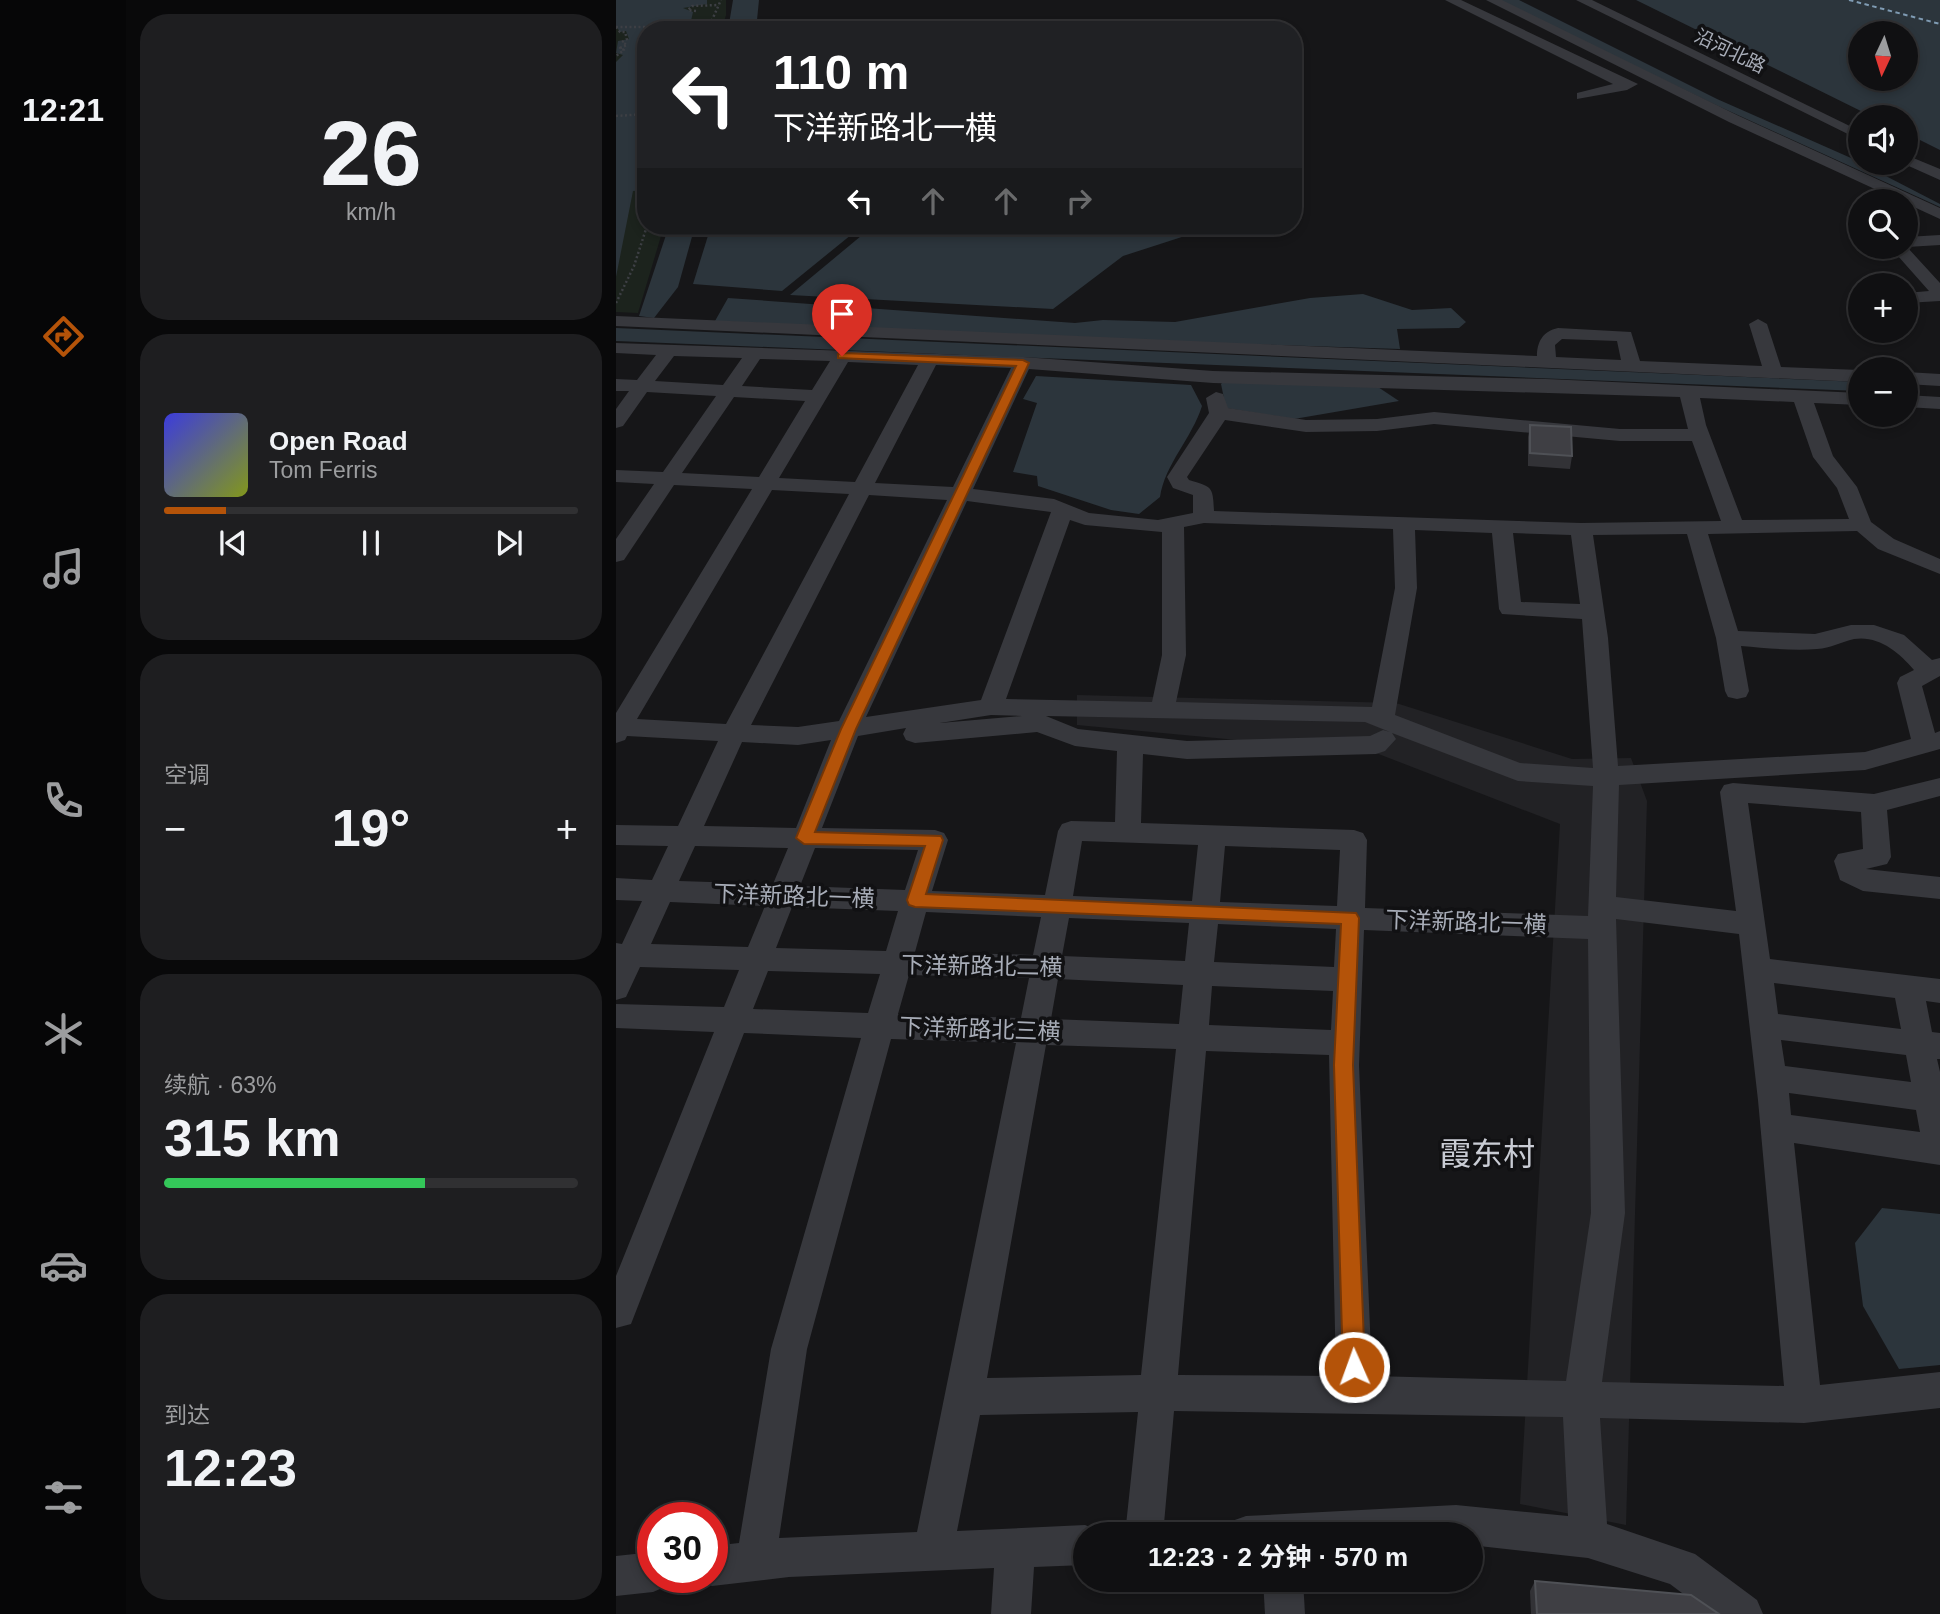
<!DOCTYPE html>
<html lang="zh">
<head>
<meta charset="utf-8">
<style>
	body { margin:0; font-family:Arial,"Noto Sans SC",sans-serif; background:#1e1e20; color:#f1f3f6; height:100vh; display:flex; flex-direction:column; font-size:26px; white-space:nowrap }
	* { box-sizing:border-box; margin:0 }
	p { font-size:23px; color:#9c9d9f }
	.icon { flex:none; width:38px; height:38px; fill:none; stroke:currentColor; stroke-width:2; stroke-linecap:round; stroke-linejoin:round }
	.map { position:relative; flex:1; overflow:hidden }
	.sheet { display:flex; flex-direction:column; gap:14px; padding:14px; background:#09090a; width:490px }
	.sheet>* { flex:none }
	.hud { position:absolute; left:21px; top:21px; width:665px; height:214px; border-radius:28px; box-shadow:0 4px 10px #0003,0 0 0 2px #303032; background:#202124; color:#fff; overflow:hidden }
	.needle { width:46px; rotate:184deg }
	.tools { position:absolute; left:1232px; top:21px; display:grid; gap:14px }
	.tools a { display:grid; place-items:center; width:70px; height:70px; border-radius:50%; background:#101012; box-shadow:0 4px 10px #0003,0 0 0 2px #303032; font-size:35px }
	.speed { position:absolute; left:21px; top:1502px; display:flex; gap:14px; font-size:35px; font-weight:700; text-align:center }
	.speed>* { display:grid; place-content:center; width:91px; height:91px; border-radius:50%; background:#101012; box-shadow:0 4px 10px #0003,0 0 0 2px #303032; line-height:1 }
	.speed .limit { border:10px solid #d22; background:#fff; color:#111 }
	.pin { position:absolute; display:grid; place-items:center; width:60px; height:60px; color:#fff; margin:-72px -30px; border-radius:50% 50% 50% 0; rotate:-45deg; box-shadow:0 0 7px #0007 }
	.pin .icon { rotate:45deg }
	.me { position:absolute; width:77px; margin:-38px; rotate:358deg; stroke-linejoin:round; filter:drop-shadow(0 0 5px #0008) }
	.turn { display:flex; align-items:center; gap:24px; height:147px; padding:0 21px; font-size:32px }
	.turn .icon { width:91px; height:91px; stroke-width:2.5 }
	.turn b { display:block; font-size:49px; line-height:60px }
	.lanes { display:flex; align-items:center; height:66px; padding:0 21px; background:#0003; justify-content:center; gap:35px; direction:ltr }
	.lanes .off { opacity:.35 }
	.big { font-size:52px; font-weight:700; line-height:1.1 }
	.sheet .widget { flex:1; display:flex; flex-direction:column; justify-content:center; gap:10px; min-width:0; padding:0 24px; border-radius:28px; background:#1e1e20 }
	.sheet .dial { align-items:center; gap:0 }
	.dial b { font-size:91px; line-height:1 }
	.song { display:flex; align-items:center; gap:21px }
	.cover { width:84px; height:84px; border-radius:10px; background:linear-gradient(135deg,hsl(240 70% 55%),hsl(70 70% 35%)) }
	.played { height:7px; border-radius:4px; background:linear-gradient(90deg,#b45309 15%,#303032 15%) }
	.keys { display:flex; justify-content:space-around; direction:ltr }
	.heat { display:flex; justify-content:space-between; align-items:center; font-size:38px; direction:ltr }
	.charge { height:10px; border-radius:5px; background:linear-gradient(90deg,#34c759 63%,#303032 0) }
	.trip { position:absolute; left:457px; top:1522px; width:410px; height:70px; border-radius:35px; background:#101012; box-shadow:0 4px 10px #0003,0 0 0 2px #303032; font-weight:700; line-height:70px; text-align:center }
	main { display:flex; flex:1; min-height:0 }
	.tabs { display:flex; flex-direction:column; width:126px; justify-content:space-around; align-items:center; background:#060607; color:#9c9d9f }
	.tabs .icon { width:49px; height:49px }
	.tabs .on { color:#b45309 }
	.tabs b { font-size:32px; color:#f1f3f6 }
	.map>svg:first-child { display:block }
	.built { fill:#222225 }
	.green { fill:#1c231d }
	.water { fill:#2c353c; fill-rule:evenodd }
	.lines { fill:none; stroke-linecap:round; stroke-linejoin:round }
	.ferry { stroke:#7f9bb3; stroke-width:2; stroke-dasharray:4.5 3.5; stroke-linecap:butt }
	.path { stroke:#3d3f44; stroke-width:2.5; stroke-dasharray:2 2.5; stroke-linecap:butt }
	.minor { fill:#37383d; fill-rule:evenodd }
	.wall { fill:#323236 }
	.building { fill:#3f3f44; stroke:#4f5156; stroke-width:2 }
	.route { fill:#b45309; stroke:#753606; stroke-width:2 }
	.labels { text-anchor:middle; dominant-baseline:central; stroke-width:7; stroke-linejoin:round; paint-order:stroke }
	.far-street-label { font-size:19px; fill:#a8adb8; stroke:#111113 }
	.street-label { font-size:23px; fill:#a8adb8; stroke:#111113 }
	.near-quarter-label { font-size:32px; fill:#c9ccd4; stroke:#111113 }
</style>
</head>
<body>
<main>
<nav class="tabs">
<b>12:21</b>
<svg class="icon on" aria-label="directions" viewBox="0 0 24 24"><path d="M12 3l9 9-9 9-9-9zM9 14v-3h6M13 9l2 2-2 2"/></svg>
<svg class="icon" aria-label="music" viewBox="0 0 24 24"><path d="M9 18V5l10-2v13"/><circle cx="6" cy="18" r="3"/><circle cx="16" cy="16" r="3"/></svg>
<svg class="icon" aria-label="phone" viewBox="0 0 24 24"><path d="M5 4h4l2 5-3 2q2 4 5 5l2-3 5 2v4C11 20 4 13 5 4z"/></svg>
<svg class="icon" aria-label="climate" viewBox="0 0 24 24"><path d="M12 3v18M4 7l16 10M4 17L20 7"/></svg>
<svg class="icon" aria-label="car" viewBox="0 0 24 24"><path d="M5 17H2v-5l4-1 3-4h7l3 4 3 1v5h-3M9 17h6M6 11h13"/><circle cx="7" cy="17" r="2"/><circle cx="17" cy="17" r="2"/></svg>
<svg class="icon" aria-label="filters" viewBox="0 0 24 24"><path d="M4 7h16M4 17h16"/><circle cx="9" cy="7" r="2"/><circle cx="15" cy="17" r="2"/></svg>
</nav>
<section class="sheet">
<div class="widget dial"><b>26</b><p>km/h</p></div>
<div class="widget">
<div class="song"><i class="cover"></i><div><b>Open Road</b><p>Tom Ferris</p></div></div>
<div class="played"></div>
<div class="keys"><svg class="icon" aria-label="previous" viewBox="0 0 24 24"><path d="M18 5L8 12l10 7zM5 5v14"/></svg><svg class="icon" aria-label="pause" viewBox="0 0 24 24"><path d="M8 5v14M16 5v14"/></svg><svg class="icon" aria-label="next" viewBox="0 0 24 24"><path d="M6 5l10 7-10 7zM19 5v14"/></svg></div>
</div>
<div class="widget"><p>空调</p>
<div class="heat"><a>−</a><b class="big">19°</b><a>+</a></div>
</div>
<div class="widget"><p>续航 · 63%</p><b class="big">315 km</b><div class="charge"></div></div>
<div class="widget"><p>到达</p><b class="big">12:23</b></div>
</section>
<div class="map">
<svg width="1324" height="1614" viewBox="0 0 1324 1614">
	<rect width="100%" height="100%" fill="#161618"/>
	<polygon class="built" points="461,695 780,703 956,759 1015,758 1031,801 1010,1525 904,1504 944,824 760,753 461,725"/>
	<polygon class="green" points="0,0 110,0 110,15 106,30 30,30 30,226 48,226 22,313 0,312"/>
	<g class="water">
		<polygon points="0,0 91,0 91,4 67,8 77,12 73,30 30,30 30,190 17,191 0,277 0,62 7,55 0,53 2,41 13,39 10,31 4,32 0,26"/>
		<polygon points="117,0 143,0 140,30 112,30"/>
		<polygon points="882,0 903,0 1101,99 1235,158 1324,204 1324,207 1102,106"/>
		<path d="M1020,0H1324V150L1290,133V117H1257ZM1244,33H1290V79H1244Z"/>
		<polygon points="53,226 79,226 62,287 38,318 23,316"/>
		<polygon points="95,226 246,226 166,291 77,284"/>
		<polygon points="257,226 583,226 572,235 507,256 437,309 174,295"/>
		<polygon points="747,294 796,310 835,308 850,322 843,328 781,329 784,349 533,341 99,321 112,298 459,323 487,320 559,322 694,298"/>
		<polygon points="0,328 1244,382 1244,391 0,341"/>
		<path d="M420,376L575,385L586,406C576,438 549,464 544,497L523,514L495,510L422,486L421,476L397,472L421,403L407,399Z"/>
		<polygon points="609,380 756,383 783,401 678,419 610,408 605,384"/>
		<polygon points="1266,1208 1324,1214 1324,1365 1283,1369 1247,1306 1239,1243"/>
	</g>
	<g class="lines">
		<polyline class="ferry" points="1233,0 1324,24"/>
		<g class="path">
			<polyline points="80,11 72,10 76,6 103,5"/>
			<polyline points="0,27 93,27"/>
			<polyline points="0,27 4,32 9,32 11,39 6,42 11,45 4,48 8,50 0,56"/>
			<polyline points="92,29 105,0"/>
			<polyline points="0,116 30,114"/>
			<polyline points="0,303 18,266 31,226"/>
		</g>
		<g class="minor">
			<polygon points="829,0 845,0 1022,84 1011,90 961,99 961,93 997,84"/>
			<polygon points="870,0 886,0 1123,116 1324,208 1324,219 1113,122"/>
			<polygon points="960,0 976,0 1244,131 1244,140"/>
			<polygon points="1290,155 1324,169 1324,180 1286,163 1290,163"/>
			<polygon points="1324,235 1324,245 1291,247 1324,283 1324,301 1290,303 1290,293 1313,291 1274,247 1290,247 1290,237"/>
			<path d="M0,316L921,356C921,342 927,331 942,328L1015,332L1024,361L1146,366L1133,324L1142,319L1151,324L1165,367L1244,370V382L0,326ZM946,339L1001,341L1005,360L940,357L939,345Z"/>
			<path d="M0,343L407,357L597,371L930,379L1244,393V405L1198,403L1217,456L1241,487L1255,522L1278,539L1324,559V574L1262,549L1241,531L1092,534L1122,631L1199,634L1235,625H1258L1288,635L1316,660L1324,658V676L1306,686L1319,733L1324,731V749L1249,770L1003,785L1000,897L1120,911L1104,792L1108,785L1117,783L1258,794L1324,778V796L1271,810L1275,857L1271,864L1250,869L1324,877V899L1247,891L1224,880L1218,861L1222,854L1247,849L1245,812L1132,803L1154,959L1324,979V1003L1310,1001L1316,1032L1324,1033V1059H1321L1324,1072V1165L1178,1143L1204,1385L1324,1372V1408L1188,1423L984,1418L991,1524L1079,1554L1141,1600L1147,1614H1094L1054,1584L972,1558L854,1545V1535H611L616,1521L630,1516L840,1505L952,1516L947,1417L558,1411L547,1535H509L522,1412L364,1415L341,1531L469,1525L483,1531L484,1535H469V1565L418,1567L415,1614H375L378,1568L173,1577L96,1586L82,1580L81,1577H96V1546L123,1543L155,1349L245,1038L128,1033L15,1324L0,1328V1276L98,1032L0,1028V1004L108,1007L123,970L24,967L10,997L0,1000V943L6,944L26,901L0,900V878L36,880L52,846L0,845V825L62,826L102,741L11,736L9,740L0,743V713L136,489L58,485L8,560L0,562V539L38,484L0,482V470L47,472L100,396L31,392L7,426L0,428V409L13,391H0V379L21,380L40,355L0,353ZM58,356L126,358L107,385L39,381ZM144,359L214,361L196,390L126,386ZM232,362L302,365L239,482L163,478ZM320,365L395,368L337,487L259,483ZM413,369L597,383L1064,397L1072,429H1004L818,412L761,419L690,420L612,408L607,394L600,392L590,398L593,413L551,477L557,488L577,495V513L542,520L473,513L438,499L357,489ZM118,397L189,401L143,477L66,473ZM1084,398L1178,402L1197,457L1221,488L1233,519L1126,520L1090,425ZM609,420L690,432L761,431L818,424L1004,441H1076L1105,521L965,523L598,511C597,486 596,487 573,480L571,477ZM156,490L233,494L110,724L21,719ZM253,495L331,500L223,721L182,727L135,725ZM351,501L435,512L365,700L250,717ZM454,520L469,525L546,532V655L536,702L390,699ZM588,523L777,529L779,588L756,707L560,702L570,655L568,527ZM799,530L876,533L883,609L886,614L966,619L977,768L904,763L779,715L801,588ZM897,533L955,535L964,604L905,602ZM1071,534L1100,638L1109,691L1112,697L1121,699L1130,697L1133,691L1125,646C1150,648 1176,651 1201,649C1215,648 1225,642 1238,639C1262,635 1283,652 1298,670L1284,677L1281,683L1295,739L1249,752L1002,766L992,638L977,535ZM375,715L406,716L324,723ZM430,716L749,722L774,732L767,730L754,736L571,741L462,729ZM290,728L287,734L290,740L299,743L421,732L459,746L501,751L499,822L455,821L446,824L442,831L429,895L316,891L332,840L328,833L319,830L206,828L242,736ZM776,733L902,781L977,786L972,916L749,908L751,840L747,833L738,830L525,823L527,754L571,759L760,754L769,751L780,739ZM215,740L180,828L88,826L126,742L182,745ZM466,841L582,845L576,901L457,896ZM79,846L172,848L157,884L63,881ZM609,846L724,850L721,906L604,902ZM199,848L302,850L289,890L184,886ZM54,902L149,906L132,947L35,944ZM176,907L282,911L270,951L160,948ZM310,912L425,917L417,955L299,952ZM453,918L573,923L569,961L446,956ZM1000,919L1123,934L1142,1100L1168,1386L986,1382L1009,1213ZM602,924L720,929L718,967L598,962ZM748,930L972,939L975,1213L950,1381L756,1376L743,1065ZM152,971L264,974L252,1013L137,1009ZM293,975L413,978L405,1018L282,1014ZM442,979L567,985L563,1024L435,1019ZM1158,983L1279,998L1285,1029L1162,1014ZM596,986L717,991L715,1030L593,1025ZM275,1039L400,1043L301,1532L163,1538L191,1349ZM1165,1040L1290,1055L1295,1082L1169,1066ZM430,1045L560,1049L525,1375L371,1378ZM590,1051L713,1055L720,1376L562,1375ZM1173,1093L1300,1110L1304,1132L1175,1115Z"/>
			<polygon points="1290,372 1324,374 1324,386 1290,384"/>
			<polygon points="1290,395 1324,397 1324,409 1290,407"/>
			<polygon points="37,1552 37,1577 55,1577 51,1586 37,1592 0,1596 0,1556"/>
			<polygon points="647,1580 687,1580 689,1614 649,1614"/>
		</g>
	</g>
	<g class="wall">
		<polygon points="914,425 956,456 954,469 912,466 912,437"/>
		<polygon points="919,1581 1103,1614 915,1614 914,1591"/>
	</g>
	<g class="building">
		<polygon points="914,425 955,427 956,456 914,453"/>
		<polygon points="919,1581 1075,1595 1103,1614 921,1614"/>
	</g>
	<polygon class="route" points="226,353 407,360 413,363 240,729 199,832 325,836 327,840 310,894 740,913 743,918 737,1065 749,1367 746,1374 738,1378 731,1374 727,1367 718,1065 725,924 299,907 293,905 291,900 309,846 188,844 180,838 225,729 400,366 222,358 222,354"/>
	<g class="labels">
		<g class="far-street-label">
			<text transform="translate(1114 51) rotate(26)">沿河北路</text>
		</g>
		<g class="street-label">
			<text transform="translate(178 896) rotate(2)">下洋新路北一横</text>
			<text transform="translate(850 922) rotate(2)">下洋新路北一横</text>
			<text transform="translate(366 966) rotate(1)">下洋新路北二横</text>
			<text transform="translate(364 1029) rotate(2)">下洋新路北三横</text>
		</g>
		<g class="near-quarter-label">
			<text x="871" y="1154">霞东村</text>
		</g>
	</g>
</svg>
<div class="tools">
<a><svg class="needle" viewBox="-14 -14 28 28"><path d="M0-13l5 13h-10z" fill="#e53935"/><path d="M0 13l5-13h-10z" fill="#9c9d9f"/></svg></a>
<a><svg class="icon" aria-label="sound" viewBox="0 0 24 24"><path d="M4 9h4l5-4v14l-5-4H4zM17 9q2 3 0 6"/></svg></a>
<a><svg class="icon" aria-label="search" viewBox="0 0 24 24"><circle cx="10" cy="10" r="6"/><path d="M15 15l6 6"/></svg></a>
<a>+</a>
<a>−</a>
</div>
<div class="speed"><div class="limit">30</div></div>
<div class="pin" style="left:226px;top:356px;background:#d93025"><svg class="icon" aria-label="arrive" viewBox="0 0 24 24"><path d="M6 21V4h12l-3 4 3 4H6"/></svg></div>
<svg class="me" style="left:738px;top:1367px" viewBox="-20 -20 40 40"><circle r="17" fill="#b45309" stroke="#fff" stroke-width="3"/><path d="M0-11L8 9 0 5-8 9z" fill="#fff"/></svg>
<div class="trip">12:23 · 2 分钟 · 570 m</div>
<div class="hud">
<div class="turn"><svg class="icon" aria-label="left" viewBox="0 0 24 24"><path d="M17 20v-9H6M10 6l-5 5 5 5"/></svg><div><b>110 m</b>下洋新路北一横</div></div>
<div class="lanes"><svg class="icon" aria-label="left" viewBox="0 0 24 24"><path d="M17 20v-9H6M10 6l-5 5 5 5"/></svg><svg class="icon off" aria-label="ahead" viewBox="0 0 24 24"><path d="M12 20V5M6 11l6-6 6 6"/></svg><svg class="icon off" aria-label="ahead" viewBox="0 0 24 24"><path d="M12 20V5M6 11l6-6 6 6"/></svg><svg class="icon off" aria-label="right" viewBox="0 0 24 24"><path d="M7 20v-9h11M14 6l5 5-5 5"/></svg></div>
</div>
</div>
</main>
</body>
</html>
